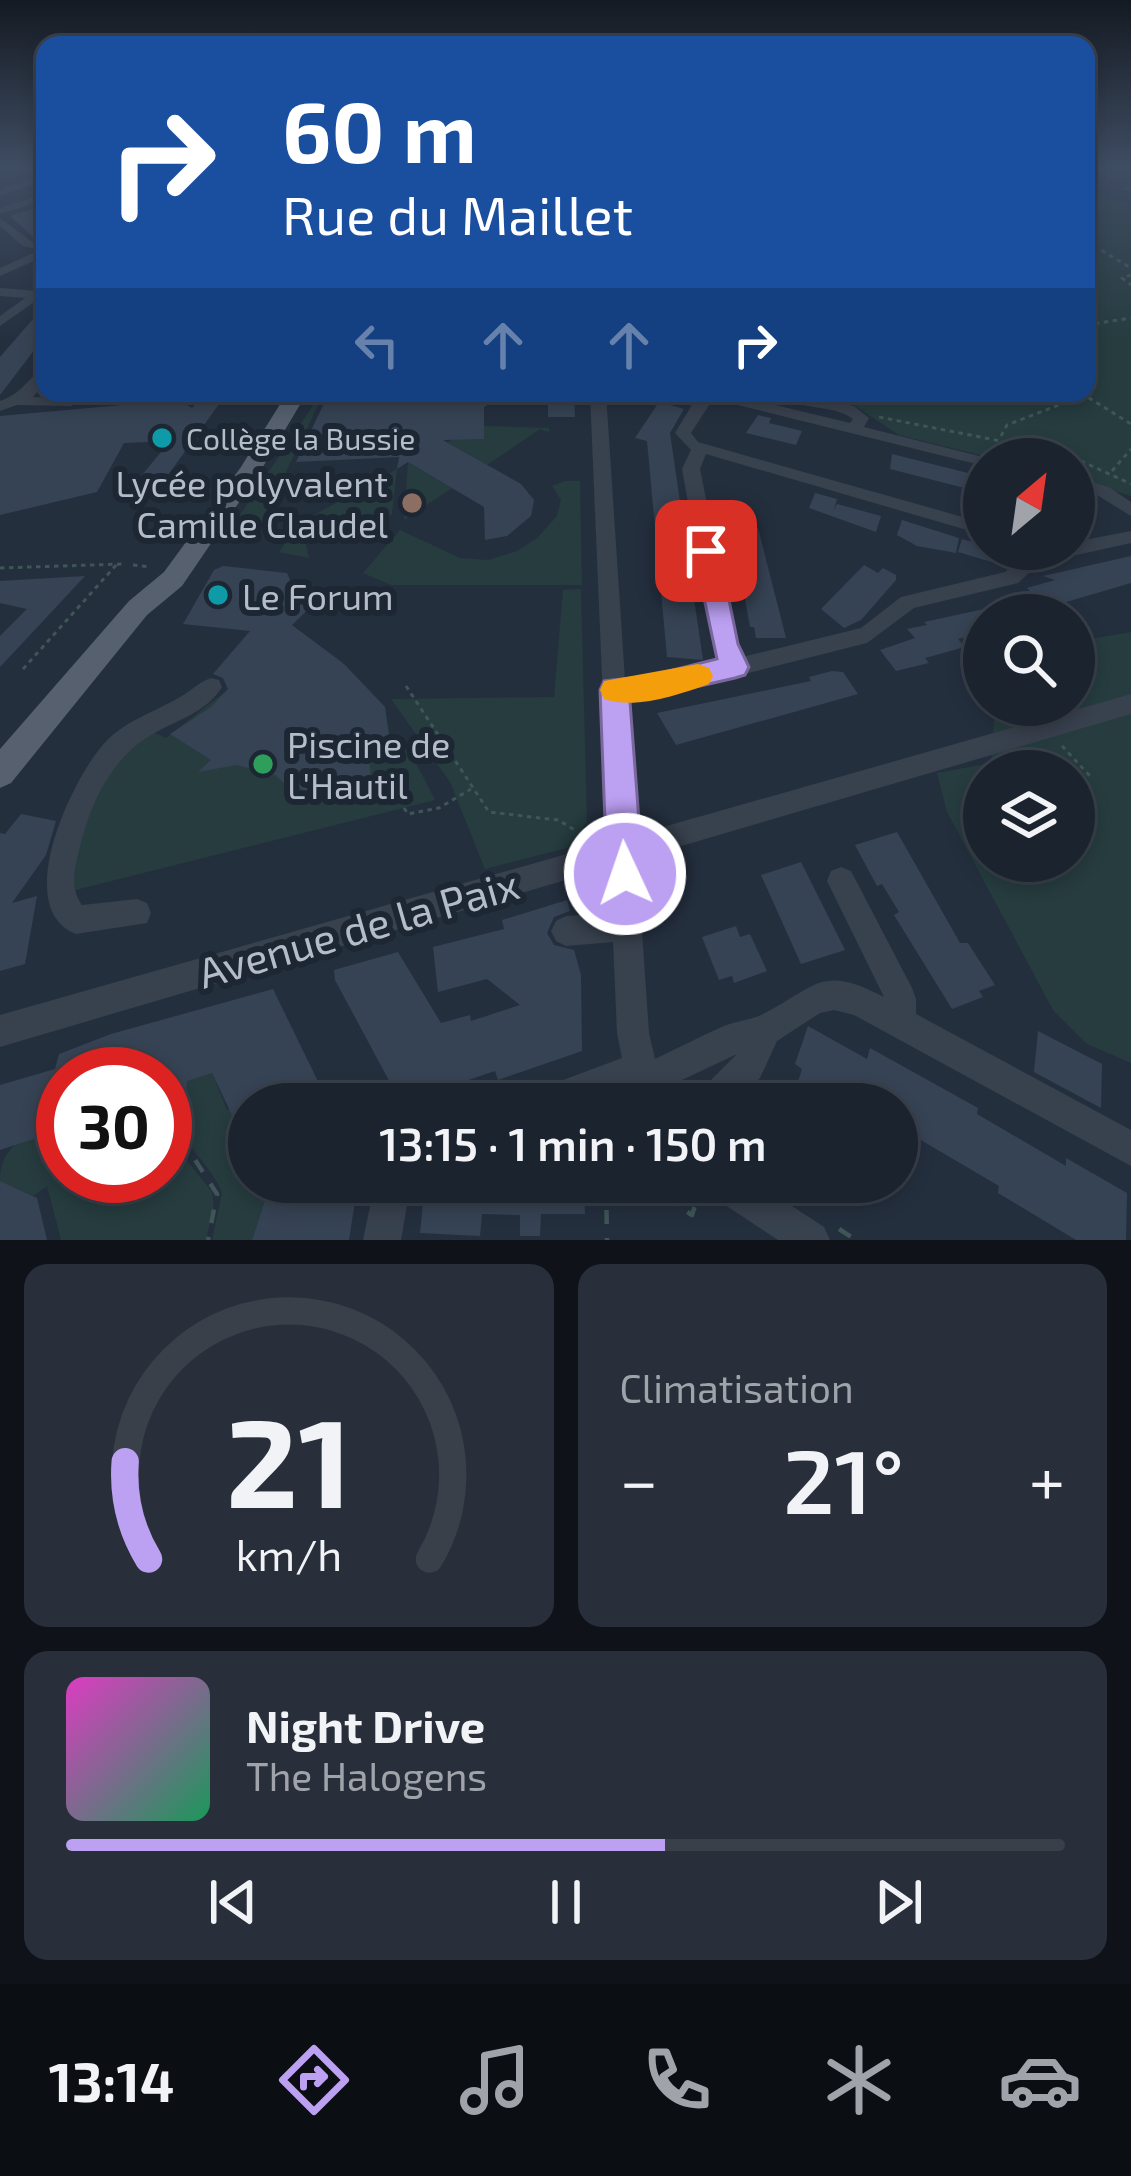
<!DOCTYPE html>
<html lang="fr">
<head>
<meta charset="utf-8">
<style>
	body { margin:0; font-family:"Exo 2",sans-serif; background:#282f3a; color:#f1f3f6; height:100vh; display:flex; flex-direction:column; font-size:45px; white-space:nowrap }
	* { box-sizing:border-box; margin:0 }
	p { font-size:39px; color:#a0a4aa }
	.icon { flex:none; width:66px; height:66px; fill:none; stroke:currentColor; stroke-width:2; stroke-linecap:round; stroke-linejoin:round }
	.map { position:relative; height:1240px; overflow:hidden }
	.details { display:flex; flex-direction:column; gap:24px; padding:24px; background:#0f1319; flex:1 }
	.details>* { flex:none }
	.hud { position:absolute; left:36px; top:36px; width:1059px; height:366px; border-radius:24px; box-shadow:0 6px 18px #0003,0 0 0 3px #39404a; background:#1a4fa0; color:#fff; overflow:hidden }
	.needle { width:78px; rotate:29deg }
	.fabs { position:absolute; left:963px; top:438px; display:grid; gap:24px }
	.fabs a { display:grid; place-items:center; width:132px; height:132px; border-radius:50%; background:#1b232e; box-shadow:0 6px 18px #0003,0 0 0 3px #39404a; font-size:60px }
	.speed { position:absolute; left:36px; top:1047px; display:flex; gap:24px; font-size:60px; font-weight:700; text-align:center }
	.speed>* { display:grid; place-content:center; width:156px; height:156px; border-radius:50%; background:#1b232e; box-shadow:0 6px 18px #0003,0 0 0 3px #39404a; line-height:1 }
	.speed .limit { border:18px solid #d22; background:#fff; color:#111 }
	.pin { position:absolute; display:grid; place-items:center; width:102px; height:102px; color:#fff; margin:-51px; border-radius:24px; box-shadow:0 6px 18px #0006 }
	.me { position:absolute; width:132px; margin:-66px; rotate:357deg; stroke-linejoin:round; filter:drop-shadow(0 0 9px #0008) }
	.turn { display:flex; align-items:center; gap:42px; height:252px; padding:0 48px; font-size:54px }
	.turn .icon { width:156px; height:156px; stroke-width:2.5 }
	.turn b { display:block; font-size:84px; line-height:102px }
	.lanes { display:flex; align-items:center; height:114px; padding:0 48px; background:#0003; justify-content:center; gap:60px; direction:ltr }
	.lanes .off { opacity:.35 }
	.big { font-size:90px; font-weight:600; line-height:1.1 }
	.details .card { flex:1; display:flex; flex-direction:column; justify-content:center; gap:18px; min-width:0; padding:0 42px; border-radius:24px; background:#282f3a }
	.details .dial { align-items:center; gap:0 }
	.dial svg { height:312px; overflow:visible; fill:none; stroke:#39404a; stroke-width:7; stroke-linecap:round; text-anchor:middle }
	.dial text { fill:#f1f3f6; stroke:none }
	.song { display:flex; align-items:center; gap:36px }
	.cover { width:144px; height:144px; border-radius:18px; background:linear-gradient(135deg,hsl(310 70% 55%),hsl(150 70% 35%)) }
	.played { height:12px; border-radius:6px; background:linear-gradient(90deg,#bca0f2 60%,#39404a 60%) }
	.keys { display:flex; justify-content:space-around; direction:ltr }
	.heat { display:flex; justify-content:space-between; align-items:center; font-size:66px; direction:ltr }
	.details .tiles { flex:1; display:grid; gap:24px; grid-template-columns:1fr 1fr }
	.card:last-child { grid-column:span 2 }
	.trip { position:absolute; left:228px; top:1083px; width:690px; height:120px; border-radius:60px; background:#1b232e; box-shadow:0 6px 18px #0003,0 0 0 3px #39404a; font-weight:600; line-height:120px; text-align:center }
	.tab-bar { display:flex; height:192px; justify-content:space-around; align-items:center; background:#0b0e12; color:#a0a4aa }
	.tab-bar .icon { width:84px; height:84px }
	.tab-bar .on { color:#bca0f2 }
	.tab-bar b { font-size:54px; color:#f1f3f6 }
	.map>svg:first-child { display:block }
	.green { fill:#263c3f; fill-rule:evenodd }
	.building { fill:#364354 }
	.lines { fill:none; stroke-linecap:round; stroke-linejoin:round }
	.path-far1 { stroke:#3f5557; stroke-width:3; stroke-dasharray:4.5 4.5; stroke-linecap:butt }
	.path { stroke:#3f5557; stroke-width:4.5; stroke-dasharray:14 14; stroke-linecap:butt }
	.minor { fill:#38414e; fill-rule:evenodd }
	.major { fill:#56606e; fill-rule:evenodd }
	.route { fill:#bca0f2; stroke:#7a689d; stroke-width:3 }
	.slow { fill:#f59e0b }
	.culture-dot { fill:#0f9aa8; stroke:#1d2633; stroke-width:4.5 }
	.education-dot { fill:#8d6e63; stroke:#1d2633; stroke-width:4.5 }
	.leisure-dot { fill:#2e9e5b; stroke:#1d2633; stroke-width:4.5 }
	.labels { text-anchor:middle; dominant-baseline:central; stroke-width:12; stroke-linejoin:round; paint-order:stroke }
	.far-poi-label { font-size:30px; fill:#b4bcc9; stroke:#1d2633; text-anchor:start }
	.poi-label { font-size:36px; fill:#b4bcc9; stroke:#1d2633; text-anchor:start }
	.near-street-label { font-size:42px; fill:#b4bcc9; stroke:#1d2633 }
</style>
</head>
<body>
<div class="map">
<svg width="1131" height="1240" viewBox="0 0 1131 1240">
	<rect width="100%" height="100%" fill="#242f3e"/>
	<g class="green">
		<polygon points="1086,184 1097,197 1131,204 1131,496 1074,478 1074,459 996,459 899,435 846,400 840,393 1086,393"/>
		<polygon points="321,393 324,393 258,530 232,527"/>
		<polygon points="484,426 549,428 549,432 540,429 487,465 447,442"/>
		<polygon points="408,462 452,488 404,520"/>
		<path d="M397,469L392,514L376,523C350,510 322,517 305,541L309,558L279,552L298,524Z"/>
		<polygon points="565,481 580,481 582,585 391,585 363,573 400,530 460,558 488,560 517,551 537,538 557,516 561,500 552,486"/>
		<polygon points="581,589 587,823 567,848 485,869 450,782 391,699 554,697 563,590"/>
		<polygon points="301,632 341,661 385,707 392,750 408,747 435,800 71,891 75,851 102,776 151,731 166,738"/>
		<path d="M1131,632V1063L1087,1044L1053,1010L947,812L937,773L991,763L995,705H1074V642ZM984,771H1074V861H984Z"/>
		<path d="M212,1073L227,1110L231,1108L249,1141V1182H271L252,1240H212L222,1192C208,1159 176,1141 171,1104L186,1098L187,1078Z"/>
		<path d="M47,1122L44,1143L63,1137V1176H165V1133L212,1192L214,1206L206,1240H61L47,1186L33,1196L0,1181C0,1148 22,1139 47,1122Z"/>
	</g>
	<g class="building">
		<polygon points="38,207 45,213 45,240 33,237 10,216"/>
		<polygon points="33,319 45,319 45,336 0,395 0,357"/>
		<polygon points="126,393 167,393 192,408 205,393 227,393 163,482 138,480 170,441 124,443 97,492 0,515 0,416 122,405"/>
		<polygon points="329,393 509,393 484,407 484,439 443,440 521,484 534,500 531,516 507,536 485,540 484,507 408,462 397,469 399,457 296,462"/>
		<polygon points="548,393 574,393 575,417 548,417"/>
		<polygon points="659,402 684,409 670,433 703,660 667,657 647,441 635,438"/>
		<polygon points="758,415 771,418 769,423 802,431 796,445 746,433"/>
		<polygon points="892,454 984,477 984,493 890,469"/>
		<polygon points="815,493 837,499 834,510 837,504 881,516 876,532 809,508"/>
		<polygon points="902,520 959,538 956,553 917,546 897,535"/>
		<polygon points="732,528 758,528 786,638 756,638 754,627 750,627"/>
		<polygon points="962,539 984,545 984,549 1012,552 1012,560 1005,566 958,552"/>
		<polygon points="1131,556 1131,583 1063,603 1068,608 1039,615 987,615 986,609 1023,600 1017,594 1030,591 1027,588 1055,580 1043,576"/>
		<polygon points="864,565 878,573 883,568 896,575 896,580 861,620 844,628 821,609"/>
		<polygon points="223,566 287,573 290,580 328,590 292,625 345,665 385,707 391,751 376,755 370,765 371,778 302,796 301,788 286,785 275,775 237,765 198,772 211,760 170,734 211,707 228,689 223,678 213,674 250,631 183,624 214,570"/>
		<polygon points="85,576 30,635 0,667 0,636 27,609 0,603 0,581"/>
		<polygon points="984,609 984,632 958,639 965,647 925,658 929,663 896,671 880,650 915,638 907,629 927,625 924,622"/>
		<polygon points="832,671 843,672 858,694 676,745 657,713 811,681 809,677"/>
		<polygon points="21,814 56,821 46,855 12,903 37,896 25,964 0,971 0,833 5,834"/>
		<polygon points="897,832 960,943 968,943 995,985 979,991 983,997 952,1009 894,915 899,912 882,884 877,886 855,845"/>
		<polygon points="801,862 845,950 801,964 761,875"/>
		<polygon points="567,900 570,911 554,917 547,933 554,945 574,950 581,975 582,1051 498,1080 495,1071 401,1103 335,980 334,970 398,952 441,1023 470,1015 471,1021 520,1005 487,979 438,992 433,947 504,929 502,920"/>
		<polygon points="736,926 740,937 750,934 767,971 734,983 732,976 719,980 702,937"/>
		<polygon points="273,989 329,1104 249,1104 249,1151 212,1073 187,1081 186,1098 165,1106 165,1074 63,1074 63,1137 44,1143 45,1135 0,1150 0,1085 55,1069 59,1054 111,1034"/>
		<polygon points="808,1026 867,1059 870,1048 978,1108 977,1114 1066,1166 1066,1158 1127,1193 1126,1240 1076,1240 998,1193 999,1186 897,1126 897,1104 822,1104 796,1088 802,1069 795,1064"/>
		<polygon points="1038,1031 1102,1064 1101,1108 1034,1072"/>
		<polygon points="0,1181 37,1198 47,1240 0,1240"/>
		<polygon points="271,1182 358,1182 349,1240 252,1240"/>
		<polygon points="584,1182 585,1214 541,1214 540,1236 520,1236 520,1215 482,1214 480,1236 420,1233 425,1184"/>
	</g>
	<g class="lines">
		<g class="path-far1">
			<polyline points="1102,169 1114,179"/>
			<polyline points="1086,241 1131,268"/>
			<polyline points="1131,275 1122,278 1131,285"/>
			<polyline points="1086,325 1131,318"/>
			<polyline points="1081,393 1131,424"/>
			<polyline points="867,403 879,393"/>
			<polyline points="879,417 1066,454 1131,484"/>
			<polyline points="1001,436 1007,425 1064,403 1072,393"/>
			<polyline points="1112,471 1131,449"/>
			<polyline points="133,565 150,567"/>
			<polyline points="0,568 123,564"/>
			<polyline points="23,669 118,563"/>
			<polyline points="406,686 489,812 558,820 575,830"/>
			<polyline points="1062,746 1090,776"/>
			<polyline points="404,808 408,814 439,808 471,789"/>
		</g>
		<g class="path">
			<polyline points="165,1113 217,1194 208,1240"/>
			<polyline points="606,1182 607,1240"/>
			<polyline points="640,1182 692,1215 698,1196"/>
			<polyline points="839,1229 856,1240"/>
		</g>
		<g class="minor">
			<polygon points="45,174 45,180 0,196 0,190"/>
			<polygon points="1131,186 1131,192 1123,189 1125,187"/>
			<polygon points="45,194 45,200 0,214 0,208"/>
			<polygon points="0,218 31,241 45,245 45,256 0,276 0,268 40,250 23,246 0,226"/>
			<polygon points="0,288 38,291 44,295 0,326 0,316 25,298 0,296"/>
			<path d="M45,369V382L33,397L67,398L72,400V406L17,405L0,411V401C25,392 26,378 45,369Z"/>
			<path d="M590,393H606L625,680H649L722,662L711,633L682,469L691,450L675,433L699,393H726L850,423L853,419C834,405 806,410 786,399L794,394L854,406L869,418L864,427L991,459H984V466L713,399L691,433L698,442L984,523V535L706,454L700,469L733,633L742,657L861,628L901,597L1005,572L1027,552L1074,549V542L1131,531V543L1040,563L1018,583L914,608L867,643L649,698L626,699L635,835L1131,694V714L637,859L649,1033L655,1059C678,1048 701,1036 724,1026C736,1021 750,1020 761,1015C816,988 819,963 884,997L827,881L831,871L841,867L851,871L912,988L916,999V1014L1131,1130V1166L854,1015L834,1010L820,1013L777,1041L760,1078L734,1104H694L699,1092L737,1054L665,1088L672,1104H638L631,1088L588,1104H526L531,1092L622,1058L617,1033L613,942L566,946L556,941L551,931L556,921L566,916L612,913L610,867L0,1047V1015L609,842Z"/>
			<polygon points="1074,477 1109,487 1131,502 1131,516 1097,495 1074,489"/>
			<path d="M211,678L219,680L222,687C207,712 177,720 153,734C111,757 89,806 79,851C74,869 70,889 82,905L137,899L147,903L151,913L147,923L76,934C11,908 71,782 102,746C123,721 153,713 180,697C191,691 199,682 211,678Z"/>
			<polygon points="375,1182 411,1182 401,1240 363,1240"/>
			<polygon points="705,1182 755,1182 824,1227 830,1240 778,1240 710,1195"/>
		</g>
		<polygon class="major" points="287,393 307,393 261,470 182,586 147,615 11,783 0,788 0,749 129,601 164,572 241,467"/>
	</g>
	<linearGradient id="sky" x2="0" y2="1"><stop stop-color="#141a22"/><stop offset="0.49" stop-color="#3f4d63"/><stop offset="1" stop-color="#3f4d63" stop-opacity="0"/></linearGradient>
	<rect width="1131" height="342" fill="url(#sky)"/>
	<polygon class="route" points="706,542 719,551 738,644 749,667 745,675 735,678 630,702 643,874 637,887 625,892 612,887 607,874 600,690 604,681 649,676 717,659 694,551"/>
	<path class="slow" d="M698,664L709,668L713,676L709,684C677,695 637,710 604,699L600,690L604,681Z"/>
	<g class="culture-dot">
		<circle cx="162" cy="438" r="12"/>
		<circle cx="218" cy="595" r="12"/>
	</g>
	<circle class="education-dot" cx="412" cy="503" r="12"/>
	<circle class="leisure-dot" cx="263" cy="764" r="12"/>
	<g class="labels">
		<g class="far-poi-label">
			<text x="186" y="438">Collège la Bussie</text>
		</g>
		<g class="poi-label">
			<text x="388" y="482" text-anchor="end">Lycée polyvalent<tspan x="388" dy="41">Camille Claudel</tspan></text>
			<text x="242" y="595">Le Forum</text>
			<text x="287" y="743">Piscine de<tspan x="287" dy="41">L'Hautil</tspan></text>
		</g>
		<g class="near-street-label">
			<text transform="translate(358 927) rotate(-16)">Avenue de la Paix</text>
		</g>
	</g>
</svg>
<div class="fabs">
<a><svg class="needle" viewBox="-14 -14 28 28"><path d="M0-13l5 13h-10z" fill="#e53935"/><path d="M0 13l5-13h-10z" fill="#a0a4aa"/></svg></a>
<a><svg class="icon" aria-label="search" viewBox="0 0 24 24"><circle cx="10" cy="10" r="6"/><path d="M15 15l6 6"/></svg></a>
<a><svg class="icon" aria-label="layers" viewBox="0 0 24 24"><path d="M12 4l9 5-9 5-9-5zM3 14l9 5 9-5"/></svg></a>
</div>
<div class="speed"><div class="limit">30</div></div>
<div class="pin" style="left:706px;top:551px;background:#d93025"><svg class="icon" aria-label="arrive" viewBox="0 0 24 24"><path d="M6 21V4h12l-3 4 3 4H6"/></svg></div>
<svg class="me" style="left:625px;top:874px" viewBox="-20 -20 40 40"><circle r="17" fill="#bca0f2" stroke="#fff" stroke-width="3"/><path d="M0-11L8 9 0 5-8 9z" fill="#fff"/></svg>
<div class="trip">13:15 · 1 min · 150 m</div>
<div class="hud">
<div class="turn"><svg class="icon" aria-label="right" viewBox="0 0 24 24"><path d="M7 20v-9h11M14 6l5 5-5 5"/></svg><div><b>60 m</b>Rue du Maillet</div></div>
<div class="lanes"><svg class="icon off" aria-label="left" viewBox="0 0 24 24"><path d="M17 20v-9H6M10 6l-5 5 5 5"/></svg><svg class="icon off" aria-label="ahead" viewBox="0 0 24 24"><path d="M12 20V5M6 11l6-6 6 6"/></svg><svg class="icon off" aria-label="ahead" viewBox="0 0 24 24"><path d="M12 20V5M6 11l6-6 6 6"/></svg><svg class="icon" aria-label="right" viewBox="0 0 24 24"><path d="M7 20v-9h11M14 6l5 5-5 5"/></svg></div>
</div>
</div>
<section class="details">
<div class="tiles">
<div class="card dial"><svg viewBox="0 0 100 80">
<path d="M14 69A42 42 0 1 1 86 69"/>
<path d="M14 69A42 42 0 0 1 8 44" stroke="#bca0f2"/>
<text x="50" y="56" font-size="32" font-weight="700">21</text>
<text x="50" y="72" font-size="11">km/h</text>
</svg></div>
<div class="card"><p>Climatisation</p>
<div class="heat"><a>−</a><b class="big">21°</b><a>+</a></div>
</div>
<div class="card">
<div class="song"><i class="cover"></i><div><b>Night Drive</b><p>The Halogens</p></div></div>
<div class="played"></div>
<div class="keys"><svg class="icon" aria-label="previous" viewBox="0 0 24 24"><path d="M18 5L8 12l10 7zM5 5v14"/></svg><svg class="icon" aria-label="pause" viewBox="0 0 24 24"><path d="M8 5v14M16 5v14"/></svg><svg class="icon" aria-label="next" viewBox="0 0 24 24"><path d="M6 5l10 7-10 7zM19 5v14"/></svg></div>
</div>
</div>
</section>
<nav class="tab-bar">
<b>13:14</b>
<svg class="icon on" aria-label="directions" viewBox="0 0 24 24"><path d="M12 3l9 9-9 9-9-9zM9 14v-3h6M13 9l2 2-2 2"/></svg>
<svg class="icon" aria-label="music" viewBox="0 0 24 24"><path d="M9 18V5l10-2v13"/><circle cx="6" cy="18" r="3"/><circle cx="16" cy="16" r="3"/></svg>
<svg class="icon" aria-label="phone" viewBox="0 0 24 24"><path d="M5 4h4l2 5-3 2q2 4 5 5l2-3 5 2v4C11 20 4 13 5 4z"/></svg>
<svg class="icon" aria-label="climate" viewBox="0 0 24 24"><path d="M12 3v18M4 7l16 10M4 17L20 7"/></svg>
<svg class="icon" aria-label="car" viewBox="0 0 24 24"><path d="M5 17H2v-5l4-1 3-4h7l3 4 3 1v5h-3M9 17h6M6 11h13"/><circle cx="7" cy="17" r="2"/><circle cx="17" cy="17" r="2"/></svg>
</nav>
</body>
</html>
